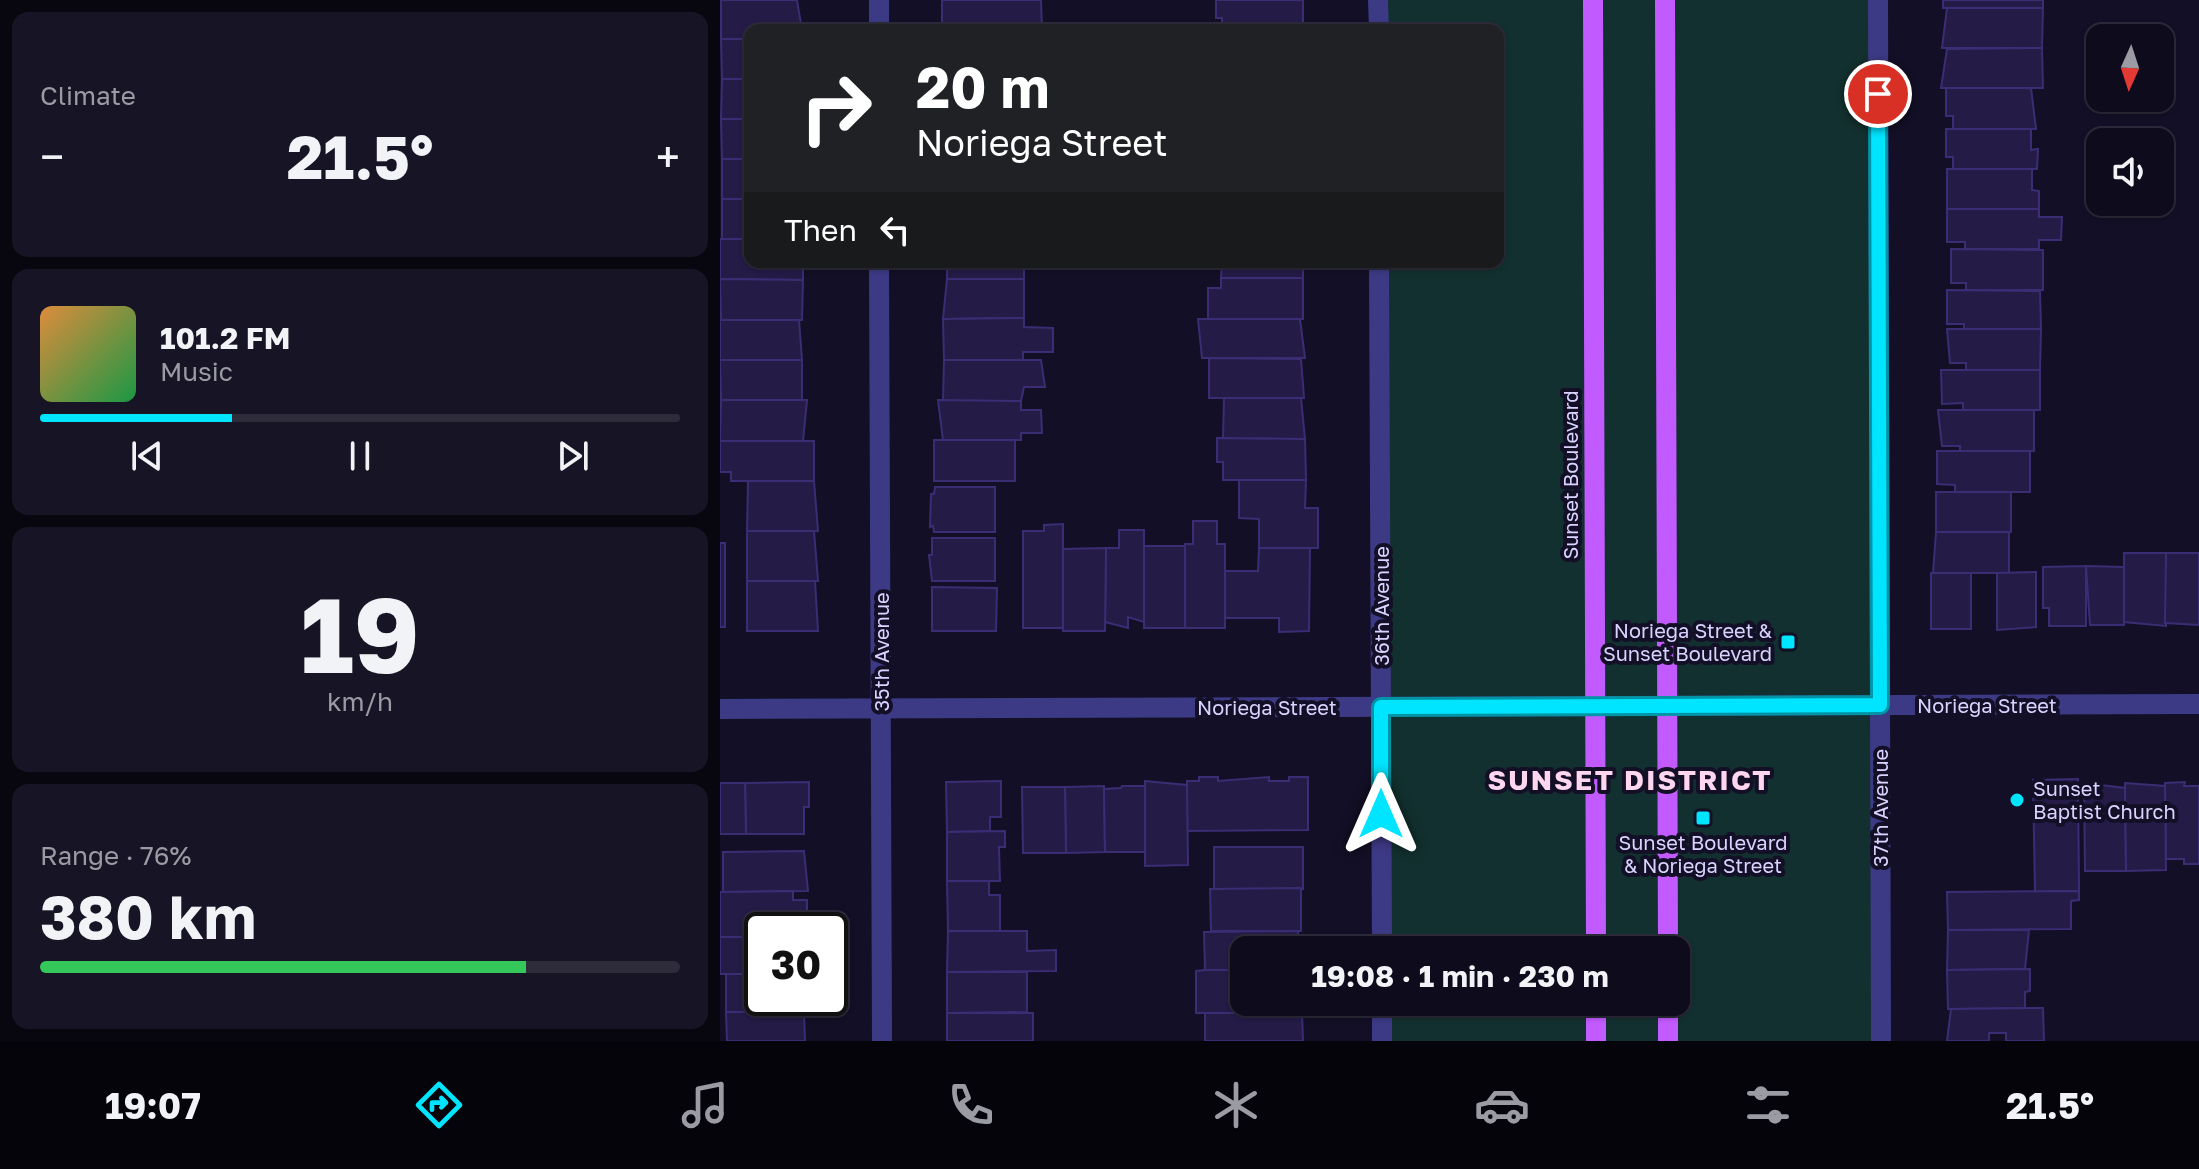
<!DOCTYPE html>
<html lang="en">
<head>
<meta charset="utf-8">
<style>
	body { margin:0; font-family:"Golos Text",sans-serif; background:#171425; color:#f1f3f6; height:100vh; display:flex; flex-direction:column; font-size:30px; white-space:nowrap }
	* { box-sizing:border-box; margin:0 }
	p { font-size:26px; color:#9b9ba3 }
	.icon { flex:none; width:44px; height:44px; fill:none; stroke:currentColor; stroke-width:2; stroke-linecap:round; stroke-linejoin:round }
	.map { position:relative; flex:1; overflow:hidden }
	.details { display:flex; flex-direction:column; gap:12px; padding:12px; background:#08060f; width:720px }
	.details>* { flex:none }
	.banner { position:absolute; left:24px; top:24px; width:760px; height:244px; border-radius:16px; box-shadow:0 2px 6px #0004,0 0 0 2px #2e2b3b; background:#202124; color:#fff; overflow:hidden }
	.needle { width:52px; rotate:183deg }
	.fabs { position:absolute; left:1366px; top:24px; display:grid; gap:16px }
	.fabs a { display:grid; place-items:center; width:88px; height:88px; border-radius:16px; background:#0e0b1c; box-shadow:0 2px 6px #0004,0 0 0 2px #2e2b3b; font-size:40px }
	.speed { position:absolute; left:24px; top:912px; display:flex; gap:16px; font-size:40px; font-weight:700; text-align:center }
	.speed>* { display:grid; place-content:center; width:104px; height:104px; border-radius:50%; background:#0e0b1c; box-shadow:0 2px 6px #0004,0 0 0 2px #2e2b3b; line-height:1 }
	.speed .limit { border:4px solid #111; border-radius:12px; background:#fff; color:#111 }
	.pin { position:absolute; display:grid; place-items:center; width:68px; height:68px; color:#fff; margin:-34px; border:4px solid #fff; border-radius:50%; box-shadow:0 2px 8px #0007 }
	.me { position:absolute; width:88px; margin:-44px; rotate:0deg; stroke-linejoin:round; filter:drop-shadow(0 0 6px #0008) }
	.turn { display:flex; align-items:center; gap:28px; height:168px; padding:0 40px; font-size:36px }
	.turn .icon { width:104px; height:104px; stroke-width:2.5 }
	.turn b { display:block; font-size:56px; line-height:68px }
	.then { display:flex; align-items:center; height:76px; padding:0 40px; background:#0003; gap:16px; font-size:30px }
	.big { font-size:60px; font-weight:700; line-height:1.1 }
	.details .widget { flex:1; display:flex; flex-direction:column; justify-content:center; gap:12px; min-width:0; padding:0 28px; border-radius:16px; background:#171425 }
	.details .dial { align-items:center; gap:0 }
	.dial b { font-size:104px; line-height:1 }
	.song { display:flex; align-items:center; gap:24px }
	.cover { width:96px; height:96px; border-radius:12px; background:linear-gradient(135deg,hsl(30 70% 55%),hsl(140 70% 35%)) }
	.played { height:8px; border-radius:4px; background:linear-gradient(90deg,#00e5ff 30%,#2e2b3b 30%) }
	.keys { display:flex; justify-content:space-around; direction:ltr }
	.heat { display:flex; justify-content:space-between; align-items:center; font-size:44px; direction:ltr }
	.charge { height:12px; border-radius:6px; background:linear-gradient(90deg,#34c759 76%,#2e2b3b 0) }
	.trip { position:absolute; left:510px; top:936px; width:460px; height:80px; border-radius:16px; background:#0e0b1c; box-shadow:0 2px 6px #0004,0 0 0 2px #2e2b3b; font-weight:700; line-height:80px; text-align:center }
	.dock { display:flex; height:128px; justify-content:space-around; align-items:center; background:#06040b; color:#9b9ba3 }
	.dock .icon { width:56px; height:56px }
	.dock .selected { color:#00e5ff }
	.dock b { font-size:36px; color:#f1f3f6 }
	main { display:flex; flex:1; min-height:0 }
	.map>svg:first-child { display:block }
	.green { fill:#12302f }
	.building { fill:#241b47; stroke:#3b2d73; stroke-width:2 }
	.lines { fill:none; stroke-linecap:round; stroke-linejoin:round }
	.minor { stroke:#3d3a85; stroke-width:20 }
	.major { stroke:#c25bff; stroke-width:20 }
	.route-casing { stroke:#0095a6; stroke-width:20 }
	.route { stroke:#00e5ff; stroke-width:14 }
	.poi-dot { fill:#00e5ff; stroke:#130f26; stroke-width:3 }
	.labels { text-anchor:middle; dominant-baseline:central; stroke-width:8; stroke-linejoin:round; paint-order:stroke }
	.street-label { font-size:20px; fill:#d9d4ff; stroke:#130f26 }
	.poi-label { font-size:20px; fill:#d9d4ff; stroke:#130f26; text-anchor:end }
	.district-label { font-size:28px; font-weight:bold; letter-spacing:2px; fill:#ffd6f0; stroke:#130f26 }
</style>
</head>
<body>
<main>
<section class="details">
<div class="widget"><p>Climate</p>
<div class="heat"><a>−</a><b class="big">21.5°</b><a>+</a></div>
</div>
<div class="widget">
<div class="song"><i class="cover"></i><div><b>101.2 FM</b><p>Music</p></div></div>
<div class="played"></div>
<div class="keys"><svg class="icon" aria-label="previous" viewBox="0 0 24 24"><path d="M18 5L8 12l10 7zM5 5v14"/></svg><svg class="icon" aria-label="pause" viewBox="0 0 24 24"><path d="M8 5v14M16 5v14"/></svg><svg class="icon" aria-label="next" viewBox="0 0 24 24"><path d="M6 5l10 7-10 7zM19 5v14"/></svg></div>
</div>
<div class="widget dial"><b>19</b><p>km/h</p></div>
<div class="widget"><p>Range · 76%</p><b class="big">380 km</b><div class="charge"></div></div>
</section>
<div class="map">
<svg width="1479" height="1041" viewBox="0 0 1479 1041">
	<rect width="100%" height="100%" fill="#130f26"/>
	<polygon class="green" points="659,0 1158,0 1161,1041 662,1041 662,1002 956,1002 956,950 662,950 660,262 778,262 778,30 659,30"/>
	<g class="building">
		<polygon points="1,0 77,0 82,30 30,30 30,39 1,39"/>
		<polygon points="222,0 321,0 322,30 222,30"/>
		<polygon points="496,0 583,0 583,30 502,30 502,18 496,18"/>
		<rect x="1223" y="0" width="100" height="8"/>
		<polygon points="1227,8 1323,8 1322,48 1222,48"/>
		<polygon points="1,39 30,39 30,79 2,79"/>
		<polygon points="1322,48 1323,88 1221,88 1227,49"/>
		<polygon points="2,79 30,79 30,119 1,119"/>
		<polygon points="1226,88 1311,88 1316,129 1233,129 1233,116 1226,116"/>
		<polygon points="1,119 30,119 30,159 2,159"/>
		<polygon points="1226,129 1311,129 1311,150 1318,149 1317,169 1233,169 1233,157 1226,157"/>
		<rect x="2" y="159" width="28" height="40"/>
		<polygon points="1227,169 1312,169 1312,190 1319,191 1319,209 1227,209"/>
		<rect x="2" y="199" width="28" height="40"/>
		<polygon points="1227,209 1319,209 1319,217 1342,217 1341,240 1319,240 1319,249 1245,249 1245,242 1227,242"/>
		<polygon points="0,239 30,239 30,262 83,262 83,280 0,279"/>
		<polygon points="1231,249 1323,250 1323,290 1246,290 1246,283 1231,283"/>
		<rect x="227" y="262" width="77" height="17"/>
		<polygon points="502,262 583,262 583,278 501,278"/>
		<polygon points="501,278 583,278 583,319 488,319 488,288 501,288"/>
		<polygon points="0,279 83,280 82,320 1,320"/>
		<polygon points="227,279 304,279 304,318 223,319"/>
		<polygon points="1227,290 1320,291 1321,329 1244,329 1244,324 1227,324"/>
		<polygon points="304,318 304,327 333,328 333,352 303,352 303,360 224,360 223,319"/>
		<polygon points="478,319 580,319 585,358 482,358"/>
		<polygon points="0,320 79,320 82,360 0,360"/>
		<polygon points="1227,329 1321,329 1320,370 1246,370 1246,363 1230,363"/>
		<polygon points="489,358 581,359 584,398 489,398"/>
		<polygon points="0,360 82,360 82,401 1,400"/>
		<polygon points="224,360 321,360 325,387 304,387 301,401 223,401"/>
		<polygon points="1221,370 1320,370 1320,410 1243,411 1243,403 1222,404"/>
		<polygon points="504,398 581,398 585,439 503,439"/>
		<polygon points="1,400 87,400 83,441 0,441"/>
		<polygon points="218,400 301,401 301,410 321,410 322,433 301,433 301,440 223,440"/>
		<polygon points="1218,410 1314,410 1314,451 1240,451 1240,446 1222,446"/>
		<polygon points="497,438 585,439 586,480 503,480 503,462 497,462"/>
		<rect x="214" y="440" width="81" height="41"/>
		<polygon points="0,441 94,441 94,481 11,481 11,472 0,472"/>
		<polygon points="1217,451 1310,451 1310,492 1235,492 1235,485 1217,484"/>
		<polygon points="519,480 586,480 585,508 598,508 598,548 539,548 539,519 519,518"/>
		<polygon points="28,481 94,481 98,531 27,531"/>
		<polygon points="215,487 275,487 275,532 214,532 213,526 210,527 211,494 214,494"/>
		<rect x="1216" y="492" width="75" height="40"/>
		<polygon points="473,521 497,521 497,544 505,544 505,628 465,628 465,544 473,544"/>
		<polygon points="343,524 343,628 303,628 303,531 324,531 324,525"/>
		<polygon points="399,530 424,530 424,622 408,617 408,628 385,622 386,548 399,548"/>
		<polygon points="27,531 94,531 98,581 27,581"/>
		<polygon points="1216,532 1289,532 1289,573 1213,573"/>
		<polygon points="212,538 275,538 275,581 212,581 209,555 212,555"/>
		<rect x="0" y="543" width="5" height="84"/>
		<rect x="424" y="546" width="41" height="82"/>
		<polygon points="386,548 385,631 343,631 343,549"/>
		<polygon points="539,548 590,548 589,631 559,632 559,618 505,618 505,571 538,571"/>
		<polygon points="1404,553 1446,553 1446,626 1404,622"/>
		<polygon points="1446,553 1479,553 1479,625 1445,623"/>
		<polygon points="1366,566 1404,567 1404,625 1370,625"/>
		<polygon points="1366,566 1366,626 1329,626 1329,608 1323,608 1323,567"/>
		<polygon points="1316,572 1316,627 1277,630 1277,573"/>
		<rect x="1211" y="573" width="40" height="56"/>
		<polygon points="27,581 95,581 98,631 27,631"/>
		<polygon points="212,587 277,588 276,631 212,631"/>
		<polygon points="479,777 498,777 498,781 549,777 549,781 569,781 569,777 588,777 588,830 467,831 467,781 479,781"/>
		<polygon points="1358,779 1359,891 1315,892 1313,780"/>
		<polygon points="281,781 281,817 270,817 270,831 227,832 226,782"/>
		<polygon points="425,781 467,785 468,865 425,866"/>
		<polygon points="89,782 89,807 84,807 84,834 26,834 25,783"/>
		<polygon points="1465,782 1464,786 1479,786 1479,864 1464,864 1464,859 1446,859 1445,783"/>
		<polygon points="0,783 25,783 26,834 0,834"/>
		<polygon points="1364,783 1405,788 1406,871 1365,871"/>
		<polygon points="1405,783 1445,786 1446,870 1406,871"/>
		<polygon points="384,786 385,852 346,853 345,787"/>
		<polygon points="402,786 425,786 425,852 385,852 384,789 401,788"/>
		<polygon points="302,787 345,787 346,853 303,853"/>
		<polygon points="285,831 285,847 279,847 280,881 227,881 227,832"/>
		<rect x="494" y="847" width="89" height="42"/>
		<polygon points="84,851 88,891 3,892 3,852"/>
		<polygon points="227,881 269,881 269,895 280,895 280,931 228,931"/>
		<polygon points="581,888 581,931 491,931 490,889"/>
		<polygon points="73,891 73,900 87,900 87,930 42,930 42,937 0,937 0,892"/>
		<polygon points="1359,891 1359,900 1351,901 1351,929 1228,930 1227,892"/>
		<polygon points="1228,930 1309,930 1305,969 1227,970"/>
		<polygon points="228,931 307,931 307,951 336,950 336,971 227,972"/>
		<polygon points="578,931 578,950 524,950 524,970 485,970 484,932"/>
		<rect x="0" y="937" width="42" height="37"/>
		<polygon points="1310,969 1310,991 1305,992 1305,1008 1228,1009 1227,970"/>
		<polygon points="485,970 524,970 524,1002 582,1002 582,1013 476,1013 476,971"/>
		<polygon points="227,972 307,972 307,1012 227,1013"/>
		<polygon points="6,974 42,974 42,998 88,998 88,1012 6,1012"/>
		<polygon points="1323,1008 1324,1041 1286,1041 1286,1033 1269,1033 1269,1041 1227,1041 1231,1009"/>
		<polygon points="6,1012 84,1012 85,1041 7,1041"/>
		<rect x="227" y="1013" width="86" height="28"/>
		<polygon points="485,1013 582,1013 583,1041 485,1041"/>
	</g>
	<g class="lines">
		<g class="minor">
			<polyline points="159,0 159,30"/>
			<polyline points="658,0 659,30"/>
			<polyline points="1158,0 1161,1041"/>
			<polyline points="159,262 162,1041"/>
			<polyline points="659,262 662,950"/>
			<polyline points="0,709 1479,704"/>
			<polyline points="662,1002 662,1041"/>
		</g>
		<g class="major">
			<polyline points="873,0 876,950"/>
			<polyline points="945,0 948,950"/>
			<polyline points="876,1002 876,1041"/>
			<polyline points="948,1002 948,1041"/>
		</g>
	</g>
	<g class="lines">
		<g class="route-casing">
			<polyline id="route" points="661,814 661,707 1160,705 1158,94"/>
		</g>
		<use href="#route" class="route"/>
	</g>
	<g class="poi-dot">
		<rect x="1060" y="634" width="16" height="16" rx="4"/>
		<circle cx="1297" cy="800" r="8"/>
		<rect x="975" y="810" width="16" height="16" rx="4"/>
	</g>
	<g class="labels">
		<g class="street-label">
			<text transform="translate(850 475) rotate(-90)">Sunset Boulevard</text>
			<text transform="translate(661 606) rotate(-90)">36th Avenue</text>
			<text transform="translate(161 652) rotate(-90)">35th Avenue</text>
			<text x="1267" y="705">Noriega Street</text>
			<text x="547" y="707">Noriega Street</text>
			<text transform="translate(1160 808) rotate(-90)">37th Avenue</text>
		</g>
		<g class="poi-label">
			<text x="1052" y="630">Noriega Street &amp;<tspan x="1052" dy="23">Sunset Boulevard</tspan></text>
			<text x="1313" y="788" text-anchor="start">Sunset<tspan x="1313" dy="23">Baptist Church</tspan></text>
			<text x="983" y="842" text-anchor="middle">Sunset Boulevard<tspan x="983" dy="23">&amp; Noriega Street</tspan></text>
		</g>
		<g class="district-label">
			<text x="910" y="779">SUNSET DISTRICT</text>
		</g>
	</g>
</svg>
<div class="fabs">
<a><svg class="needle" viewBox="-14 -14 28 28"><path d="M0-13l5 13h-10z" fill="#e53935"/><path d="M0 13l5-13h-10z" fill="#9b9ba3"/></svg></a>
<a><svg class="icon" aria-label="sound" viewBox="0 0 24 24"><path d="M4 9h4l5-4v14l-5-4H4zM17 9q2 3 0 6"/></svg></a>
</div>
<div class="speed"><div class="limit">30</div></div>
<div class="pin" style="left:1158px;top:94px;background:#d93025"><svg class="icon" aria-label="arrive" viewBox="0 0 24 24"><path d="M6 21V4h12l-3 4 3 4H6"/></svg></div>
<svg class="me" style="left:661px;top:814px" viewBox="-20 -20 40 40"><path d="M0-17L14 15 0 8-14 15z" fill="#00e5ff" stroke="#fff" stroke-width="4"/></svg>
<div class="trip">19:08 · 1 min · 230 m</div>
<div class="banner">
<div class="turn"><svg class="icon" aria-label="right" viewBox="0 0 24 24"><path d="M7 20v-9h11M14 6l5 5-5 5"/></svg><div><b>20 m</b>Noriega Street</div></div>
<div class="then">Then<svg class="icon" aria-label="left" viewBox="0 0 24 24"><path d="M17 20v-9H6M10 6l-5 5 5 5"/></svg></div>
</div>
</div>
</main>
<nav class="dock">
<b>19:07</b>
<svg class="icon selected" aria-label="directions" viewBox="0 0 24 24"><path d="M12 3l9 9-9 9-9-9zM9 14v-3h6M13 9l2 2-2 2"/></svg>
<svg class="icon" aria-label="music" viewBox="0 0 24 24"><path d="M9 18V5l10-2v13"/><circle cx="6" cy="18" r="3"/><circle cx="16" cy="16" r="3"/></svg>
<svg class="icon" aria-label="phone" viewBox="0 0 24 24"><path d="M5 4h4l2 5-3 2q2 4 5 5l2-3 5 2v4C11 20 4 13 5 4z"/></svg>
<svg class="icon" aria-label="climate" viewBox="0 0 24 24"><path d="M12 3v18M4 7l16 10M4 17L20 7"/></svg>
<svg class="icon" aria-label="car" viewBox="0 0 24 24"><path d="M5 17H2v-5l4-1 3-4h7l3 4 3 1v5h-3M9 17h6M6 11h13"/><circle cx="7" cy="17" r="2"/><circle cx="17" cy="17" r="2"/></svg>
<svg class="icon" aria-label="filters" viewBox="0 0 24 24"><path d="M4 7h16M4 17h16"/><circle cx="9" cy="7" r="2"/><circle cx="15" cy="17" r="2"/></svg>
<b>21.5°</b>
</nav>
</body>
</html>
